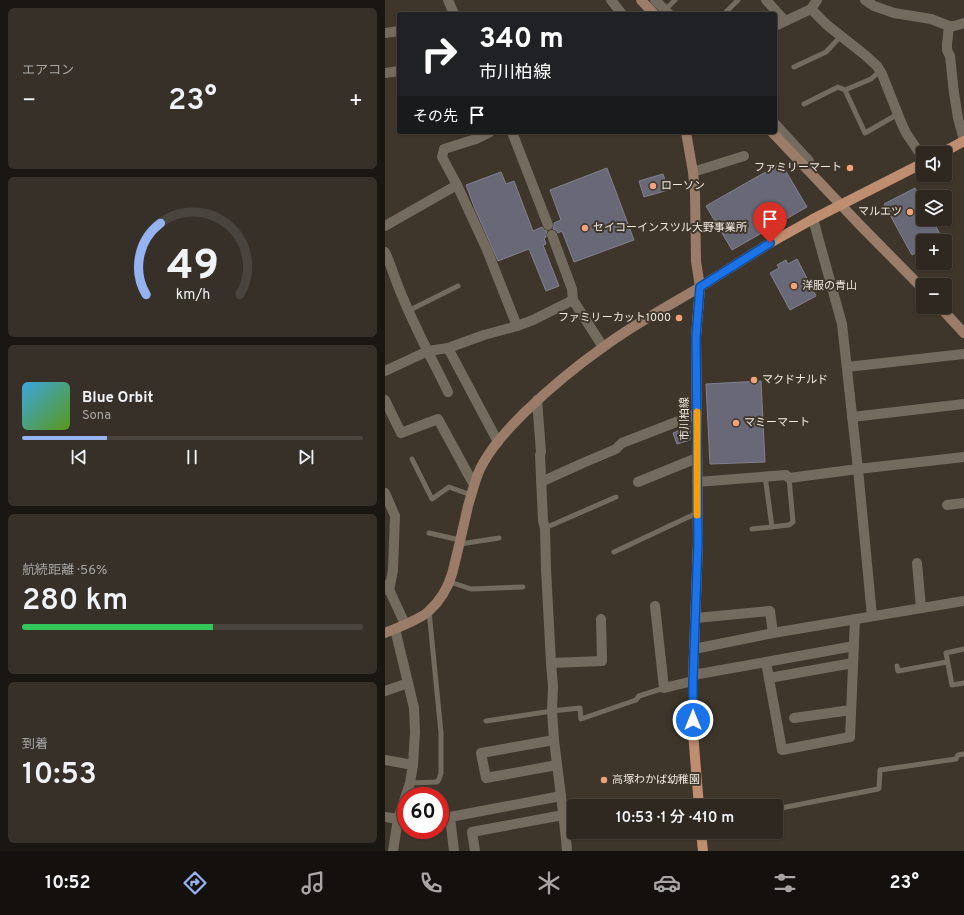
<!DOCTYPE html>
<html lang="ja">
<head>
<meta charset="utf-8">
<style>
	body { margin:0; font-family:Overpass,"Noto Sans JP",sans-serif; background:#373029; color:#f1f3f6; height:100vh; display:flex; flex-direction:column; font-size:15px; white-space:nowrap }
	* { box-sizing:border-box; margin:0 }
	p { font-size:13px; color:#a7a6a5 }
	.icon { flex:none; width:22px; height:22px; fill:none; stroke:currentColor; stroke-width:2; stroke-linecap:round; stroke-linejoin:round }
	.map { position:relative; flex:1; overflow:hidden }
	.side { display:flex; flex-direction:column; gap:8px; padding:8px; background:#1a1612; width:385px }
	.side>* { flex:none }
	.top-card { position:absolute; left:12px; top:12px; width:380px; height:122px; border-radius:4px; box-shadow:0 1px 3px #0004,0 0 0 1px #4a443e; background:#202124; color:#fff; overflow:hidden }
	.tools { position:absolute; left:531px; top:146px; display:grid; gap:8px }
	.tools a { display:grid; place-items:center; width:36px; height:36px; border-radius:4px; background:#2f2820; box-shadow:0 1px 3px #0004,0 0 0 1px #4a443e; font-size:20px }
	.speed { position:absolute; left:12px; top:787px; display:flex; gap:8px; font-size:20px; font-weight:700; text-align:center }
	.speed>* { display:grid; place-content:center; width:52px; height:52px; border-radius:50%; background:#2f2820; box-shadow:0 1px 3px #0004,0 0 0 1px #4a443e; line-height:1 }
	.speed .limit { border:6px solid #d22; background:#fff; color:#111 }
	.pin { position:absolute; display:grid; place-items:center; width:34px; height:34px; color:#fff; margin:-41px -17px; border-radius:50% 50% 50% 0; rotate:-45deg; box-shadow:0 0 4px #0007 }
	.pin .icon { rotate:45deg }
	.me { position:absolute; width:44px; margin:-22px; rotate:0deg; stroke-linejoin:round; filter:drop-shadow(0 0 3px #0008) }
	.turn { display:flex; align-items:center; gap:14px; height:84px; padding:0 16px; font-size:18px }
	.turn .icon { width:52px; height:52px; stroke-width:2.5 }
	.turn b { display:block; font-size:28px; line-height:34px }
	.then { display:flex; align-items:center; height:38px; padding:0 16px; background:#0003; gap:8px; font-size:15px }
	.big { font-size:30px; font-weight:600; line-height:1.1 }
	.side .card { flex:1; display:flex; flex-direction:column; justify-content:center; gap:6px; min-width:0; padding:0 14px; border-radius:6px; background:#373029 }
	.side .dial { align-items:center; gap:0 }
	.dial svg { height:104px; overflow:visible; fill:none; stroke:#4a443e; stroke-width:7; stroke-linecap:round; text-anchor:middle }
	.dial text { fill:#f1f3f6; stroke:none }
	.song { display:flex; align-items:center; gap:12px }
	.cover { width:48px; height:48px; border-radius:6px; background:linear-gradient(135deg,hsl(200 70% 55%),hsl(90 70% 35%)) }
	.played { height:4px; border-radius:2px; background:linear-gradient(90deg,#95b2f1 25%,#4a443e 25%) }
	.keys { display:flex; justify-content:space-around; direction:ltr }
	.heat { display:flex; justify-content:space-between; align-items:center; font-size:22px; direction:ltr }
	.charge { height:6px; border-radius:3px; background:linear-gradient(90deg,#34c759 56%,#4a443e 0) }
	.trip { position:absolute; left:182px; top:799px; width:216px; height:40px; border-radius:4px; background:#2f2820; box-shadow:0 1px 3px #0004,0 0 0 1px #4a443e; font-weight:600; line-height:40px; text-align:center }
	.menu { display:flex; height:64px; justify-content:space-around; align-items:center; background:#13100d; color:#a7a6a5 }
	.menu .icon { width:28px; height:28px }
	.menu .on { color:#95b2f1 }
	.menu b { font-size:18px; color:#f1f3f6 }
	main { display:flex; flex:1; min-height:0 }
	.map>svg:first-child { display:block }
	.building { fill:#696876; stroke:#828190 }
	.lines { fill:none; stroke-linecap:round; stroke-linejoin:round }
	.lane { stroke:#746b5f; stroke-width:5 }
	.street { stroke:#746b5f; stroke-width:10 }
	.secondary { stroke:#9a7c68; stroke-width:10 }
	.primary { stroke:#bf8d70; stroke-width:10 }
	.route-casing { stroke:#114b97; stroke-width:10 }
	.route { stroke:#1a73e8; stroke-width:7 }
	.slow { stroke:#f59e0b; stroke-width:7 }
	.poi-dot { fill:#efa378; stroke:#3f362b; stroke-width:1.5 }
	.labels { text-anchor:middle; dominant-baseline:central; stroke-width:4; stroke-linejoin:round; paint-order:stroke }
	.poi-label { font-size:11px; fill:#efeae3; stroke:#3f362b; text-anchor:start }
	.street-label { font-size:11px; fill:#efeae3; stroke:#3f362b }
</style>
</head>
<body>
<main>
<section class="side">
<div class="card"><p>エアコン</p>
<div class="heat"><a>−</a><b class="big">23°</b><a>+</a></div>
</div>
<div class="card dial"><svg viewBox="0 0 100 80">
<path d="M14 69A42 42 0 1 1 86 69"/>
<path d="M14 69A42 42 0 0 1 25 14" stroke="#95b2f1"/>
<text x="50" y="56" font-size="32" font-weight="700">49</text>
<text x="50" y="72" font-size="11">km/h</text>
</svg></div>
<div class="card">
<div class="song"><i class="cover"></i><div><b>Blue Orbit</b><p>Sona</p></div></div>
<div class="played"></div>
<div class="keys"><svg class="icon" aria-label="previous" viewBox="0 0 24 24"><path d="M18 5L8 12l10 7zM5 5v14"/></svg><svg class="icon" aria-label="pause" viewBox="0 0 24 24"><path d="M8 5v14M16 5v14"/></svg><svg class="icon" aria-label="next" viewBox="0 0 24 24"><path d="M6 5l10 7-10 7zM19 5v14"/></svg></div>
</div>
<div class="card"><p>航続距離 · 56%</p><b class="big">280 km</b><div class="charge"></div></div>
<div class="card"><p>到着</p><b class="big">10:53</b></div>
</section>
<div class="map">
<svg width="579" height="851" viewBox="0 0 579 851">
	<rect width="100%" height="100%" fill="#3f362b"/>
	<g class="building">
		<polygon points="396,163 422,207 347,250 321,206"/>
		<polygon points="222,168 249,240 189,262 177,231 173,233 171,230 168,229 169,226 169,223 176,220 165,190"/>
		<polygon points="116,172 121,184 129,181 148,231 157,227 159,230 162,231 161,234 161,237 159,238 161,244 158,245 174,286 161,291 144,249 113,261 90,209 81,185"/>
		<polygon points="278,174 283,190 259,197 254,181"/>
		<polygon points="530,188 538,203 538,219 547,219 557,238 552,241 538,241 538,249 527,255 499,204"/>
		<polygon points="412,259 431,296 405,310 385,273 394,268 392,265 401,260 403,264"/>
		<polygon points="376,381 380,462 325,464 321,384"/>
		<polygon points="305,426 305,440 292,444 288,433"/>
	</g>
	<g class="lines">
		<g class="lane">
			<polyline points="280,10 290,0"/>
			<polyline points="339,14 353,0"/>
			<polyline points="409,67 441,52 456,36"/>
			<polyline points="495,71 486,79 460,90 480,133 513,114"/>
			<polyline points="419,104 453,87 460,90"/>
			<polyline points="23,311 73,286"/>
			<polyline points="27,459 47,499 64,487 86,495"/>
			<polyline points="380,476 387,527"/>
			<polyline points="160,528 231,497"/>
			<polyline points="367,529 404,525 408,522 404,478"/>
			<polyline points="44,533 75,540"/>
			<polyline points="75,544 114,538"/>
			<polyline points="229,552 312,513"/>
			<polyline points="65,582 86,589 138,587"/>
			<polyline points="579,649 561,653 567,685 579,683"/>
			<polyline points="512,666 513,671 562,662"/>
			<polyline points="101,721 167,711 195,708 196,719 251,700 254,696 279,688"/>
			<polyline points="25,783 52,782 54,779 56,773 56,733 44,611"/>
			<polyline points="391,809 493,789 494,788 495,770 571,759 573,755 579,754"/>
		</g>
		<g class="street">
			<polyline points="63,0 69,14"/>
			<polyline points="226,0 237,14"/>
			<polyline points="270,0 284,14"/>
			<polyline points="381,0 400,21"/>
			<polyline points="480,0 489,6 509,13 546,19 564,26 569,26 579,23"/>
			<polyline points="426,9 442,25 480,55 492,66 497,74 516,122 521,133 538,158"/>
			<polyline points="390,26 426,9 432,0"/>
			<polyline points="564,26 562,44 562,50 565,56 569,93 573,118 579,140"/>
			<polyline points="0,33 14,31"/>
			<polyline points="0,73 14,71"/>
			<polyline points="390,124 424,161"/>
			<polyline points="127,132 163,225"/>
			<polyline points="308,172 359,156"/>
			<polyline points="72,185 57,157 59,149 91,139 105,132"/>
			<polyline points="428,219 457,324 473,469 487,616"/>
			<polyline points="0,226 72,185 102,250 132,326"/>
			<polyline points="167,235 187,289 188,300 218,347"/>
			<path d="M0,252C7,267 11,283 18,298C31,330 48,361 63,392"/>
			<polyline points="63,348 113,442"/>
			<polyline points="462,367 579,354"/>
			<polyline points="0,371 43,351 63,348 99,335 132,326 148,320 188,300"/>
			<polyline points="0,400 16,433 53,419 89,485"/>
			<polyline points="152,400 156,452 155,455 158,521 160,528 161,569 166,663 168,686 167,711 169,740 176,796 181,839 182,851"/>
			<polyline points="467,417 579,404"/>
			<polyline points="156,482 198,463 231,449 237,443 312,414"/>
			<polyline points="253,482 312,458"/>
			<polyline points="312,482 401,475 404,478 473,469 579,457"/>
			<polyline points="0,493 10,516 8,570 4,591"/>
			<polyline points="562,505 579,503"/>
			<polyline points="532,563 536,608"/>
			<polyline points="2,585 20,624"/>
			<polyline points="270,606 279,688 308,681"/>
			<polyline points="311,618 385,611 388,633"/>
			<polyline points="309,649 388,633 579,601"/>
			<polyline points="381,662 469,646"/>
			<polyline points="166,663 217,661 216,619"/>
			<polyline points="308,675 381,662 397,750 465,737 470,619"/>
			<polyline points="384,678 468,663"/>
			<polyline points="0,691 23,683"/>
			<polyline points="409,718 466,710"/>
			<polyline points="169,740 96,753 101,778 172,765"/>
			<polyline points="0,760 28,765"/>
			<polyline points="0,817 13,819"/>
			<polyline points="8,851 13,819 25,783 28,765 30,732 29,708 10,629"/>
			<polyline points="69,851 65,817 176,796"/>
			<polyline points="90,851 87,832 178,815"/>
		</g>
		<g class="secondary">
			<polyline points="256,0 269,14"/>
			<polyline points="387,132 474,224 538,289"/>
			<polyline points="555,307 579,333"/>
			<path d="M0,633C12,628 36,619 44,611C55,601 63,587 67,574C73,551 78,528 83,506C87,493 90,480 95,469C106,447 123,429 140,412C164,389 190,367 217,348C247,325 282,307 315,287L311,261L310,193L308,172L301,132"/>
		</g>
		<g class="primary">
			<polyline points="557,153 579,141"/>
			<polyline points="314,806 308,733 308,681 313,542 311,337 315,287 385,243 428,219 538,163"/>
			<polyline points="316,832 318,851"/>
		</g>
	</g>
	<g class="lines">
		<g class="route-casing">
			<polyline id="route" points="308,720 308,681 313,542 311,337 315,287 385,243"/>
		</g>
		<use href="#route" class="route"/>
		<polyline class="slow" points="312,412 312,515"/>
	</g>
	<g class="poi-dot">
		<circle cx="465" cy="168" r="4"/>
		<circle cx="268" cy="186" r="4"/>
		<circle cx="525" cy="212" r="4"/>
		<circle cx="200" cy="228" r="4"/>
		<circle cx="409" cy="286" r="4"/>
		<circle cx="294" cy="318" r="4"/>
		<circle cx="369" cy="380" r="4"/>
		<circle cx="351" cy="423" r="4"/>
		<circle cx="219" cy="780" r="4"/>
	</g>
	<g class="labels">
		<g class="poi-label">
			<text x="457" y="168" text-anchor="end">ファミリーマート</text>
			<text x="276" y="186">ローソン</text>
			<text x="517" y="212" text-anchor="end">マルエツ</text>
			<text x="208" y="228">セイコーインスツル大野事業所</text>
			<text x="417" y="286">洋服の青山</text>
			<text x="286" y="318" text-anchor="end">ファミリーカット1000</text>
			<text x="377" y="380">マクドナルド</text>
			<text x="359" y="423">マミーマート</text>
			<text x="227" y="780">高塚わかば幼稚園</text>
		</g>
		<g class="street-label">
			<text transform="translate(300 419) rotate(-90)">市川柏線</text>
		</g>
	</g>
</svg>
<div class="tools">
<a><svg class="icon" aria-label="sound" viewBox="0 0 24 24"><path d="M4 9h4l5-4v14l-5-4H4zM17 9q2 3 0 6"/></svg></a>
<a><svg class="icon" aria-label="layers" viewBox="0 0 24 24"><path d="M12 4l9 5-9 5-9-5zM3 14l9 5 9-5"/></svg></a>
<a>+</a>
<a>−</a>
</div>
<div class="speed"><div class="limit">60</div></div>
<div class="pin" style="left:385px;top:243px;background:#d93025"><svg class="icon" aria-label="arrive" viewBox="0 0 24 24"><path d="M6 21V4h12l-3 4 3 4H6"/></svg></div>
<svg class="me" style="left:308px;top:720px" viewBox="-20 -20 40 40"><circle r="17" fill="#1a73e8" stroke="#fff" stroke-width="3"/><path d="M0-11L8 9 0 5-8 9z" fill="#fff"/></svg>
<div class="trip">10:53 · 1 分 · 410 m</div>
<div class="top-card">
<div class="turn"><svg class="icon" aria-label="right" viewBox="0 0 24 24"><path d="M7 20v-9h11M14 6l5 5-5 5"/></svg><div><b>340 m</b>市川柏線</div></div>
<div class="then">その先<svg class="icon" aria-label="arrive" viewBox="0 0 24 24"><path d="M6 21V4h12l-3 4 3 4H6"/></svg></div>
</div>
</div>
</main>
<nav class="menu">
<b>10:52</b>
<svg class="icon on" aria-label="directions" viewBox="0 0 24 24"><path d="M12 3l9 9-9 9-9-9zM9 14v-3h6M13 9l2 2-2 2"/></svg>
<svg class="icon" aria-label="music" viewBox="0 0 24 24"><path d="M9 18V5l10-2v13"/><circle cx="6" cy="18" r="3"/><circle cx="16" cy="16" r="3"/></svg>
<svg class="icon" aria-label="phone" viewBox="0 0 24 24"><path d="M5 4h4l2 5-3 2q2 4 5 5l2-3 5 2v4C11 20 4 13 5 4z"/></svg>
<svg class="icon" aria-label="climate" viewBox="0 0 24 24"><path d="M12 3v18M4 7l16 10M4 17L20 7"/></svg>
<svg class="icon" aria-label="car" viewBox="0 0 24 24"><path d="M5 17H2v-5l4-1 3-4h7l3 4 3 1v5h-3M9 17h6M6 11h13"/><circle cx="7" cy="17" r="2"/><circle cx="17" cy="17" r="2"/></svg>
<svg class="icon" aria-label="filters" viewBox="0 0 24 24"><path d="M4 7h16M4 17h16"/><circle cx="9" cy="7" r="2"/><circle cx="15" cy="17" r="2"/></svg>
<b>23°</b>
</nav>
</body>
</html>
